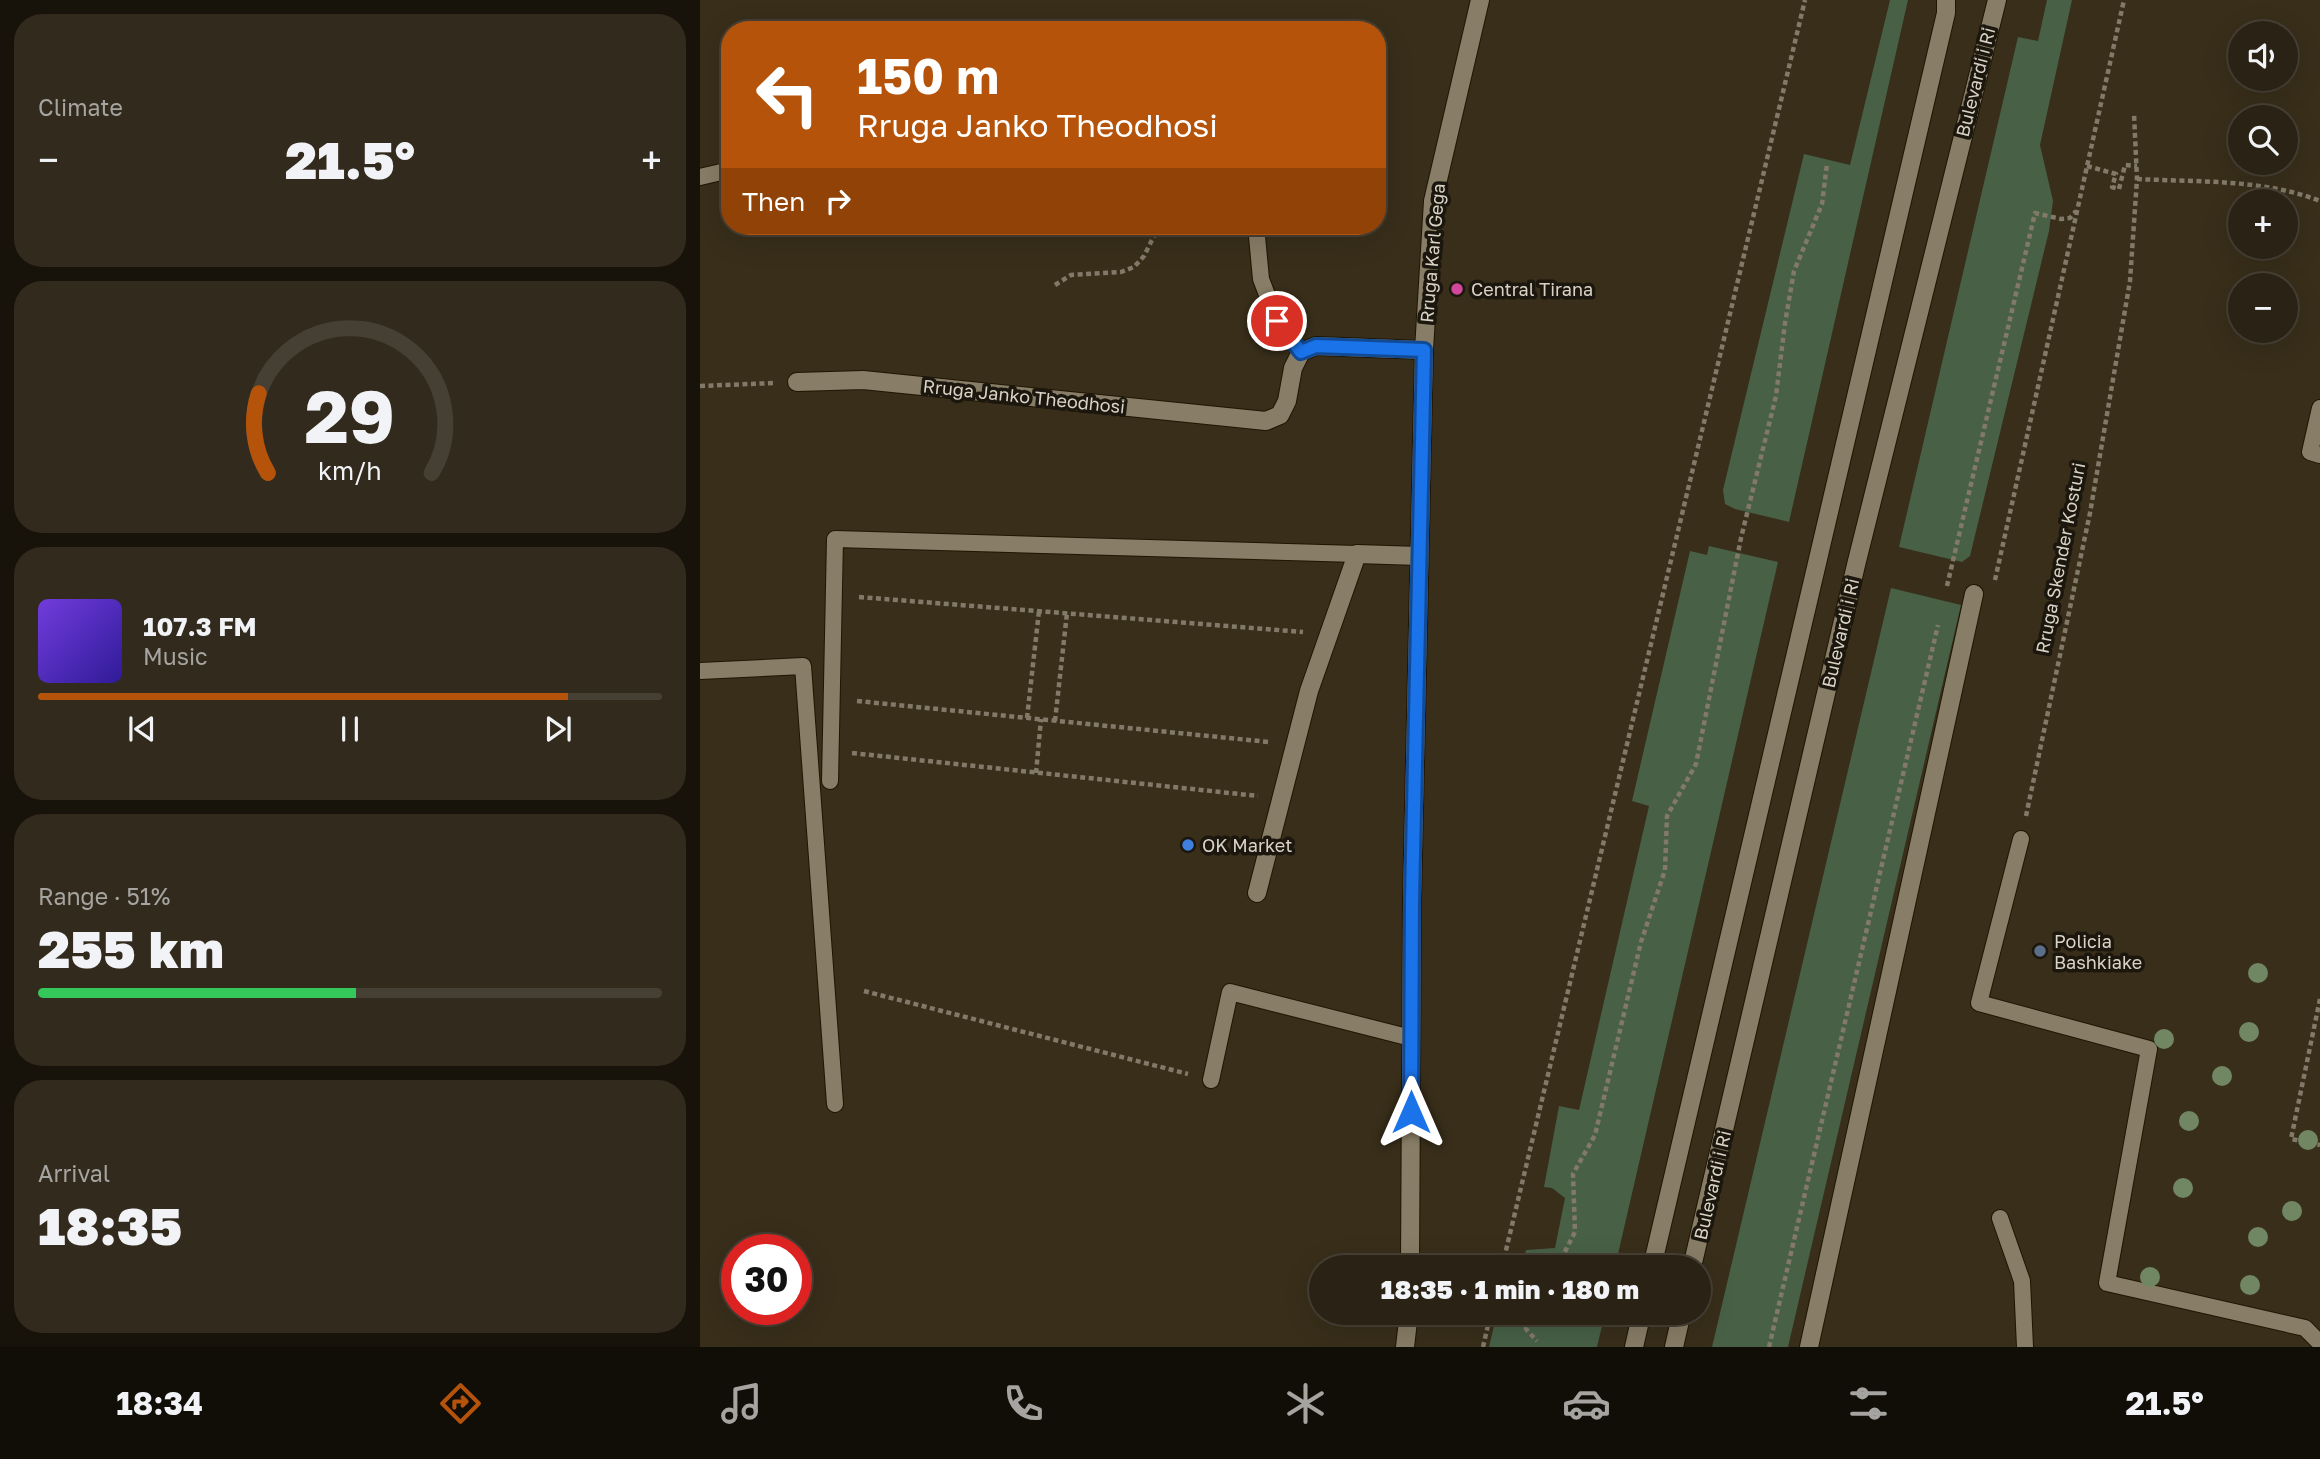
<!DOCTYPE html>
<html lang="en">
<head>
<meta charset="utf-8">
<style>
	body { margin:0; font-family:"Golos Text",sans-serif; background:#322a1d; color:#f1f3f6; height:100vh; display:flex; flex-direction:column; font-size:26px; white-space:nowrap }
	* { box-sizing:border-box; margin:0 }
	p { font-size:23px; color:#a5a4a0 }
	.icon { flex:none; width:38px; height:38px; fill:none; stroke:currentColor; stroke-width:2; stroke-linecap:round; stroke-linejoin:round }
	.map { position:relative; flex:1; overflow:hidden }
	.sheet { display:flex; flex-direction:column; gap:14px; padding:14px; background:#17130b; width:700px }
	.sheet>* { flex:none }
	.banner { position:absolute; left:21px; top:21px; width:665px; height:214px; border-radius:28px; box-shadow:0 7px 28px #0002,0 0 0 2px #463f34; background:#b45309; color:#fff; overflow:hidden }
	.tools { position:absolute; left:1528px; top:21px; display:grid; gap:14px }
	.tools a { display:grid; place-items:center; width:70px; height:70px; border-radius:50%; background:#2a2214; box-shadow:0 7px 28px #0002,0 0 0 2px #463f34; font-size:35px }
	.speed { position:absolute; left:21px; top:1234px; display:flex; gap:14px; font-size:35px; font-weight:700; text-align:center }
	.speed>* { display:grid; place-content:center; width:91px; height:91px; border-radius:50%; background:#2a2214; box-shadow:0 7px 28px #0002,0 0 0 2px #463f34; line-height:1 }
	.speed .limit { border:10px solid #d22; background:#fff; color:#111 }
	.pin { position:absolute; display:grid; place-items:center; width:60px; height:60px; color:#fff; margin:-30px; border:4px solid #fff; border-radius:50%; box-shadow:0 2px 7px #0007 }
	.me { position:absolute; width:77px; margin:-38px; rotate:0deg; stroke-linejoin:round; filter:drop-shadow(0 0 5px #0008) }
	.turn { display:flex; align-items:center; gap:24px; height:147px; padding:0 21px; font-size:32px }
	.turn .icon { width:91px; height:91px; stroke-width:2.5 }
	.turn b { display:block; font-size:49px; line-height:60px }
	.then { display:flex; align-items:center; height:66px; padding:0 21px; background:#0003; gap:14px; font-size:26px }
	.big { font-size:52px; font-weight:800; line-height:1.1 }
	.sheet .card { flex:1; display:flex; flex-direction:column; justify-content:center; gap:10px; min-width:0; padding:0 24px; border-radius:28px; background:#322a1d }
	.sheet .dial { align-items:center; gap:0 }
	.dial svg { height:182px; overflow:visible; fill:none; stroke:#463f34; stroke-width:7; stroke-linecap:round; text-anchor:middle }
	.dial text { fill:#f1f3f6; stroke:none }
	.song { display:flex; align-items:center; gap:21px }
	.cover { width:84px; height:84px; border-radius:10px; background:linear-gradient(135deg,hsl(260 70% 55%),hsl(250 70% 35%)) }
	.played { height:7px; border-radius:4px; background:linear-gradient(90deg,#b45309 85%,#463f34 85%) }
	.keys { display:flex; justify-content:space-around; direction:ltr }
	.heat { display:flex; justify-content:space-between; align-items:center; font-size:38px; direction:ltr }
	.charge { height:10px; border-radius:5px; background:linear-gradient(90deg,#34c759 51%,#463f34 0) }
	.trip { position:absolute; left:609px; top:1255px; width:402px; height:70px; border-radius:35px; background:#2a2214; box-shadow:0 7px 28px #0002,0 0 0 2px #463f34; font-weight:800; line-height:70px; text-align:center }
	.dock { display:flex; height:112px; justify-content:space-around; align-items:center; background:#110e08; color:#a5a4a0 }
	.dock .icon { width:49px; height:49px }
	.dock .on { color:#b45309 }
	.dock b { font-size:32px; color:#f1f3f6 }
	main { display:flex; flex:1; min-height:0 }
	.map>svg:first-child { display:block }
	.green { fill:#476046 }
	.lines { fill:none; stroke-linecap:round; stroke-linejoin:round }
	.service-casing { stroke:#1f1603; stroke-width:18 }
	.pedestrian-casing { stroke:#1f1603; stroke-width:20 }
	.minor-casing { stroke:#1f1603; stroke-width:20 }
	.secondary-casing { stroke:#1f1603; stroke-width:20 }
	.path { stroke:#827969; stroke-width:4.5; stroke-dasharray:5 3.5; stroke-linecap:butt }
	.service { stroke:#887d66; stroke-width:16 }
	.pedestrian { stroke:#887d66; stroke-width:18 }
	.minor { stroke:#887d66; stroke-width:18 }
	.secondary { stroke:#887d66; stroke-width:18 }
	.tree { fill:#718763 }
	.route-casing { stroke:#114b97; stroke-width:18 }
	.route { stroke:#1a73e8; stroke-width:12 }
	.hotel-dot { fill:#d1479c; stroke:#1c170e; stroke-width:2.5 }
	.shop-dot { fill:#3f7fe0; stroke:#1c170e; stroke-width:2.5 }
	.service-dot { fill:#5c6f8a; stroke:#1c170e; stroke-width:2.5 }
	.labels { text-anchor:middle; dominant-baseline:central; stroke-width:7; stroke-linejoin:round; paint-order:stroke }
	.street-label { font-size:18px; fill:#d9d3c6; stroke:#1c170e }
	.poi-label { font-size:18px; fill:#d9d3c6; stroke:#1c170e; text-anchor:start }
</style>
</head>
<body>
<main>
<section class="sheet">
<div class="card"><p>Climate</p>
<div class="heat"><a>−</a><b class="big">21.5°</b><a>+</a></div>
</div>
<div class="card dial"><svg viewBox="0 0 100 80">
<path d="M14 69A42 42 0 1 1 86 69"/>
<path d="M14 69A42 42 0 0 1 10 34" stroke="#b45309"/>
<text x="50" y="56" font-size="32" font-weight="700">29</text>
<text x="50" y="72" font-size="11">km/h</text>
</svg></div>
<div class="card">
<div class="song"><i class="cover"></i><div><b>107.3 FM</b><p>Music</p></div></div>
<div class="played"></div>
<div class="keys"><svg class="icon" aria-label="previous" viewBox="0 0 24 24"><path d="M18 5L8 12l10 7zM5 5v14"/></svg><svg class="icon" aria-label="pause" viewBox="0 0 24 24"><path d="M8 5v14M16 5v14"/></svg><svg class="icon" aria-label="next" viewBox="0 0 24 24"><path d="M6 5l10 7-10 7zM19 5v14"/></svg></div>
</div>
<div class="card"><p>Range · 51%</p><b class="big">255 km</b><div class="charge"></div></div>
<div class="card"><p>Arrival</p><b class="big">18:35</b></div>
</section>
<div class="map">
<svg width="1620" height="1347" viewBox="0 0 1620 1347">
	<rect width="100%" height="100%" fill="#382e1a"/>
	<g class="green">
		<polygon points="1190,0 1208,0 1089,522 1035,509 1025,504 1023,490 1104,154 1150,165"/>
		<polygon points="1347,0 1372,0 1340,145 1353,201 1349,231 1270,556 1262,562 1199,547 1318,37 1338,41"/>
		<polygon points="1009,546 1078,562 915,1267 822,1267 826,1250 855,1248 865,1198 852,1188 844,1187 859,1106 879,1110 949,806 932,801 990,551 1007,555"/>
		<polygon points="1191,588 1261,605 1088,1347 1012,1347"/>
		<polygon points="797,1313 797,1312 905,1313 897,1347 789,1347"/>
	</g>
	<g class="lines">
		<g class="service-casing">
			<g id="service">
				<polyline points="0,177 30,170"/>
				<polyline points="556,226 561,279 577,321 601,352"/>
				<polyline points="1620,408 1610,452 1620,455"/>
				<polyline points="0,671 103,666 135,1104"/>
				<polyline points="130,781 135,539 657,554"/>
				<polyline points="1321,839 1279,1003 1449,1049 1407,1283 1605,1328 1620,1343"/>
				<polyline points="511,1080 530,992 711,1038"/>
				<polyline points="1300,1218 1322,1281 1325,1347"/>
			</g>
		</g>
		<g class="pedestrian-casing">
			<polyline id="pedestrian" points="1109,1347 1274,594"/>
		</g>
		<g class="minor-casing">
			<g id="minor">
				<polyline points="97,382 163,380 566,421 580,415 587,401 593,368 601,352 616,346 724,350"/>
				<polyline points="557,893 609,691 657,554 719,556"/>
				<polyline points="710,1267 712,900 724,350 733,201 780,0"/>
				<polyline points="705,1347 709,1312"/>
			</g>
		</g>
		<g class="secondary-casing">
			<g id="secondary">
				<polyline points="952,1267 1246,13 1246,0"/>
				<polyline points="992,1267 1156,565 1297,0"/>
				<polyline points="934,1347 942,1312"/>
				<polyline points="974,1347 982,1312"/>
			</g>
		</g>
		<g class="path">
			<polyline points="1387,166 1416,174 1412,187 1419,189 1425,165 1437,166"/>
			<path d="M1437,179C1497,182 1564,179 1620,201"/>
			<polyline points="355,285 371,275 421,272 434,267 444,256 459,226"/>
			<polyline points="0,386 75,383"/>
			<polyline points="1295,580 1424,0"/>
			<polyline points="1247,586 1335,213 1361,219 1370,218 1376,211"/>
			<polyline points="159,597 603,632"/>
			<polyline points="157,701 569,742"/>
			<polyline points="327,718 339,611"/>
			<polyline points="355,721 367,613"/>
			<polyline points="152,753 558,796"/>
			<polyline points="336,773 341,719"/>
			<polyline points="1326,816 1390,513 1430,281 1437,179 1434,114"/>
			<polyline points="164,991 488,1074"/>
			<polyline points="1620,999 1591,1139 1620,1145"/>
			<polyline points="802,1267 1105,0"/>
			<polyline points="857,1267 875,1232 873,1174 895,1135 941,942 965,870 967,816 996,764 1041,538 1076,396 1085,323 1094,271 1122,204 1127,164"/>
			<polyline points="834,1312 826,1329 837,1341"/>
			<polyline points="783,1347 791,1312"/>
			<polyline points="1069,1347 1238,625"/>
		</g>
		<use href="#service" class="service"/>
		<use href="#pedestrian" class="pedestrian"/>
		<use href="#minor" class="minor"/>
		<use href="#secondary" class="secondary"/>
	</g>
	<g class="tree">
		<circle cx="1558" cy="973" r="10"/>
		<circle cx="1549" cy="1032" r="10"/>
		<circle cx="1464" cy="1039" r="10"/>
		<circle cx="1522" cy="1076" r="10"/>
		<circle cx="1489" cy="1121" r="10"/>
		<circle cx="1608" cy="1140" r="10"/>
		<circle cx="1483" cy="1188" r="10"/>
		<circle cx="1592" cy="1211" r="10"/>
		<circle cx="1558" cy="1237" r="10"/>
		<circle cx="1450" cy="1277" r="10"/>
		<circle cx="1550" cy="1285" r="10"/>
	</g>
	<g class="lines">
		<g class="route-casing">
			<polyline id="route" points="577,321 601,352 616,346 724,350 712,900 711,1112"/>
		</g>
		<use href="#route" class="route"/>
	</g>
	<circle class="hotel-dot" cx="757" cy="289" r="7"/>
	<circle class="shop-dot" cx="488" cy="845" r="7"/>
	<circle class="service-dot" cx="1340" cy="951" r="7"/>
	<g class="labels">
		<g class="street-label">
			<text transform="translate(1275 82) rotate(-76)">Bulevardi i Ri</text>
			<text transform="translate(732 253) rotate(-85)">Rruga Karl Gega</text>
			<text transform="translate(324 396) rotate(6)">Rruga Janko Theodhosi</text>
			<text transform="translate(1360 558) rotate(-79)">Rruga Skender Kosturi</text>
			<text transform="translate(1140 633) rotate(-77)">Bulevardi i Ri</text>
			<text transform="translate(1012 1185) rotate(-77)">Bulevardi i Ri</text>
		</g>
		<g class="poi-label">
			<text x="771" y="289">Central Tirana</text>
			<text x="502" y="845">OK Market</text>
			<text x="1354" y="941">Policia<tspan x="1354" dy="21">Bashkiake</tspan></text>
		</g>
	</g>
</svg>
<div class="tools">
<a><svg class="icon" aria-label="sound" viewBox="0 0 24 24"><path d="M4 9h4l5-4v14l-5-4H4zM17 9q2 3 0 6"/></svg></a>
<a><svg class="icon" aria-label="search" viewBox="0 0 24 24"><circle cx="10" cy="10" r="6"/><path d="M15 15l6 6"/></svg></a>
<a>+</a>
<a>−</a>
</div>
<div class="speed"><div class="limit">30</div></div>
<div class="pin" style="left:577px;top:321px;background:#d93025"><svg class="icon" aria-label="arrive" viewBox="0 0 24 24"><path d="M6 21V4h12l-3 4 3 4H6"/></svg></div>
<svg class="me" style="left:711px;top:1112px" viewBox="-20 -20 40 40"><path d="M0-17L14 15 0 8-14 15z" fill="#1a73e8" stroke="#fff" stroke-width="4"/></svg>
<div class="trip">18:35 · 1 min · 180 m</div>
<div class="banner">
<div class="turn"><svg class="icon" aria-label="left" viewBox="0 0 24 24"><path d="M17 20v-9H6M10 6l-5 5 5 5"/></svg><div><b>150 m</b>Rruga Janko Theodhosi</div></div>
<div class="then">Then<svg class="icon" aria-label="right" viewBox="0 0 24 24"><path d="M7 20v-9h11M14 6l5 5-5 5"/></svg></div>
</div>
</div>
</main>
<nav class="dock">
<b>18:34</b>
<svg class="icon on" aria-label="directions" viewBox="0 0 24 24"><path d="M12 3l9 9-9 9-9-9zM9 14v-3h6M13 9l2 2-2 2"/></svg>
<svg class="icon" aria-label="music" viewBox="0 0 24 24"><path d="M9 18V5l10-2v13"/><circle cx="6" cy="18" r="3"/><circle cx="16" cy="16" r="3"/></svg>
<svg class="icon" aria-label="phone" viewBox="0 0 24 24"><path d="M5 4h4l2 5-3 2q2 4 5 5l2-3 5 2v4C11 20 4 13 5 4z"/></svg>
<svg class="icon" aria-label="climate" viewBox="0 0 24 24"><path d="M12 3v18M4 7l16 10M4 17L20 7"/></svg>
<svg class="icon" aria-label="car" viewBox="0 0 24 24"><path d="M5 17H2v-5l4-1 3-4h7l3 4 3 1v5h-3M9 17h6M6 11h13"/><circle cx="7" cy="17" r="2"/><circle cx="17" cy="17" r="2"/></svg>
<svg class="icon" aria-label="filters" viewBox="0 0 24 24"><path d="M4 7h16M4 17h16"/><circle cx="9" cy="7" r="2"/><circle cx="15" cy="17" r="2"/></svg>
<b>21.5°</b>
</nav>
</body>
</html>
